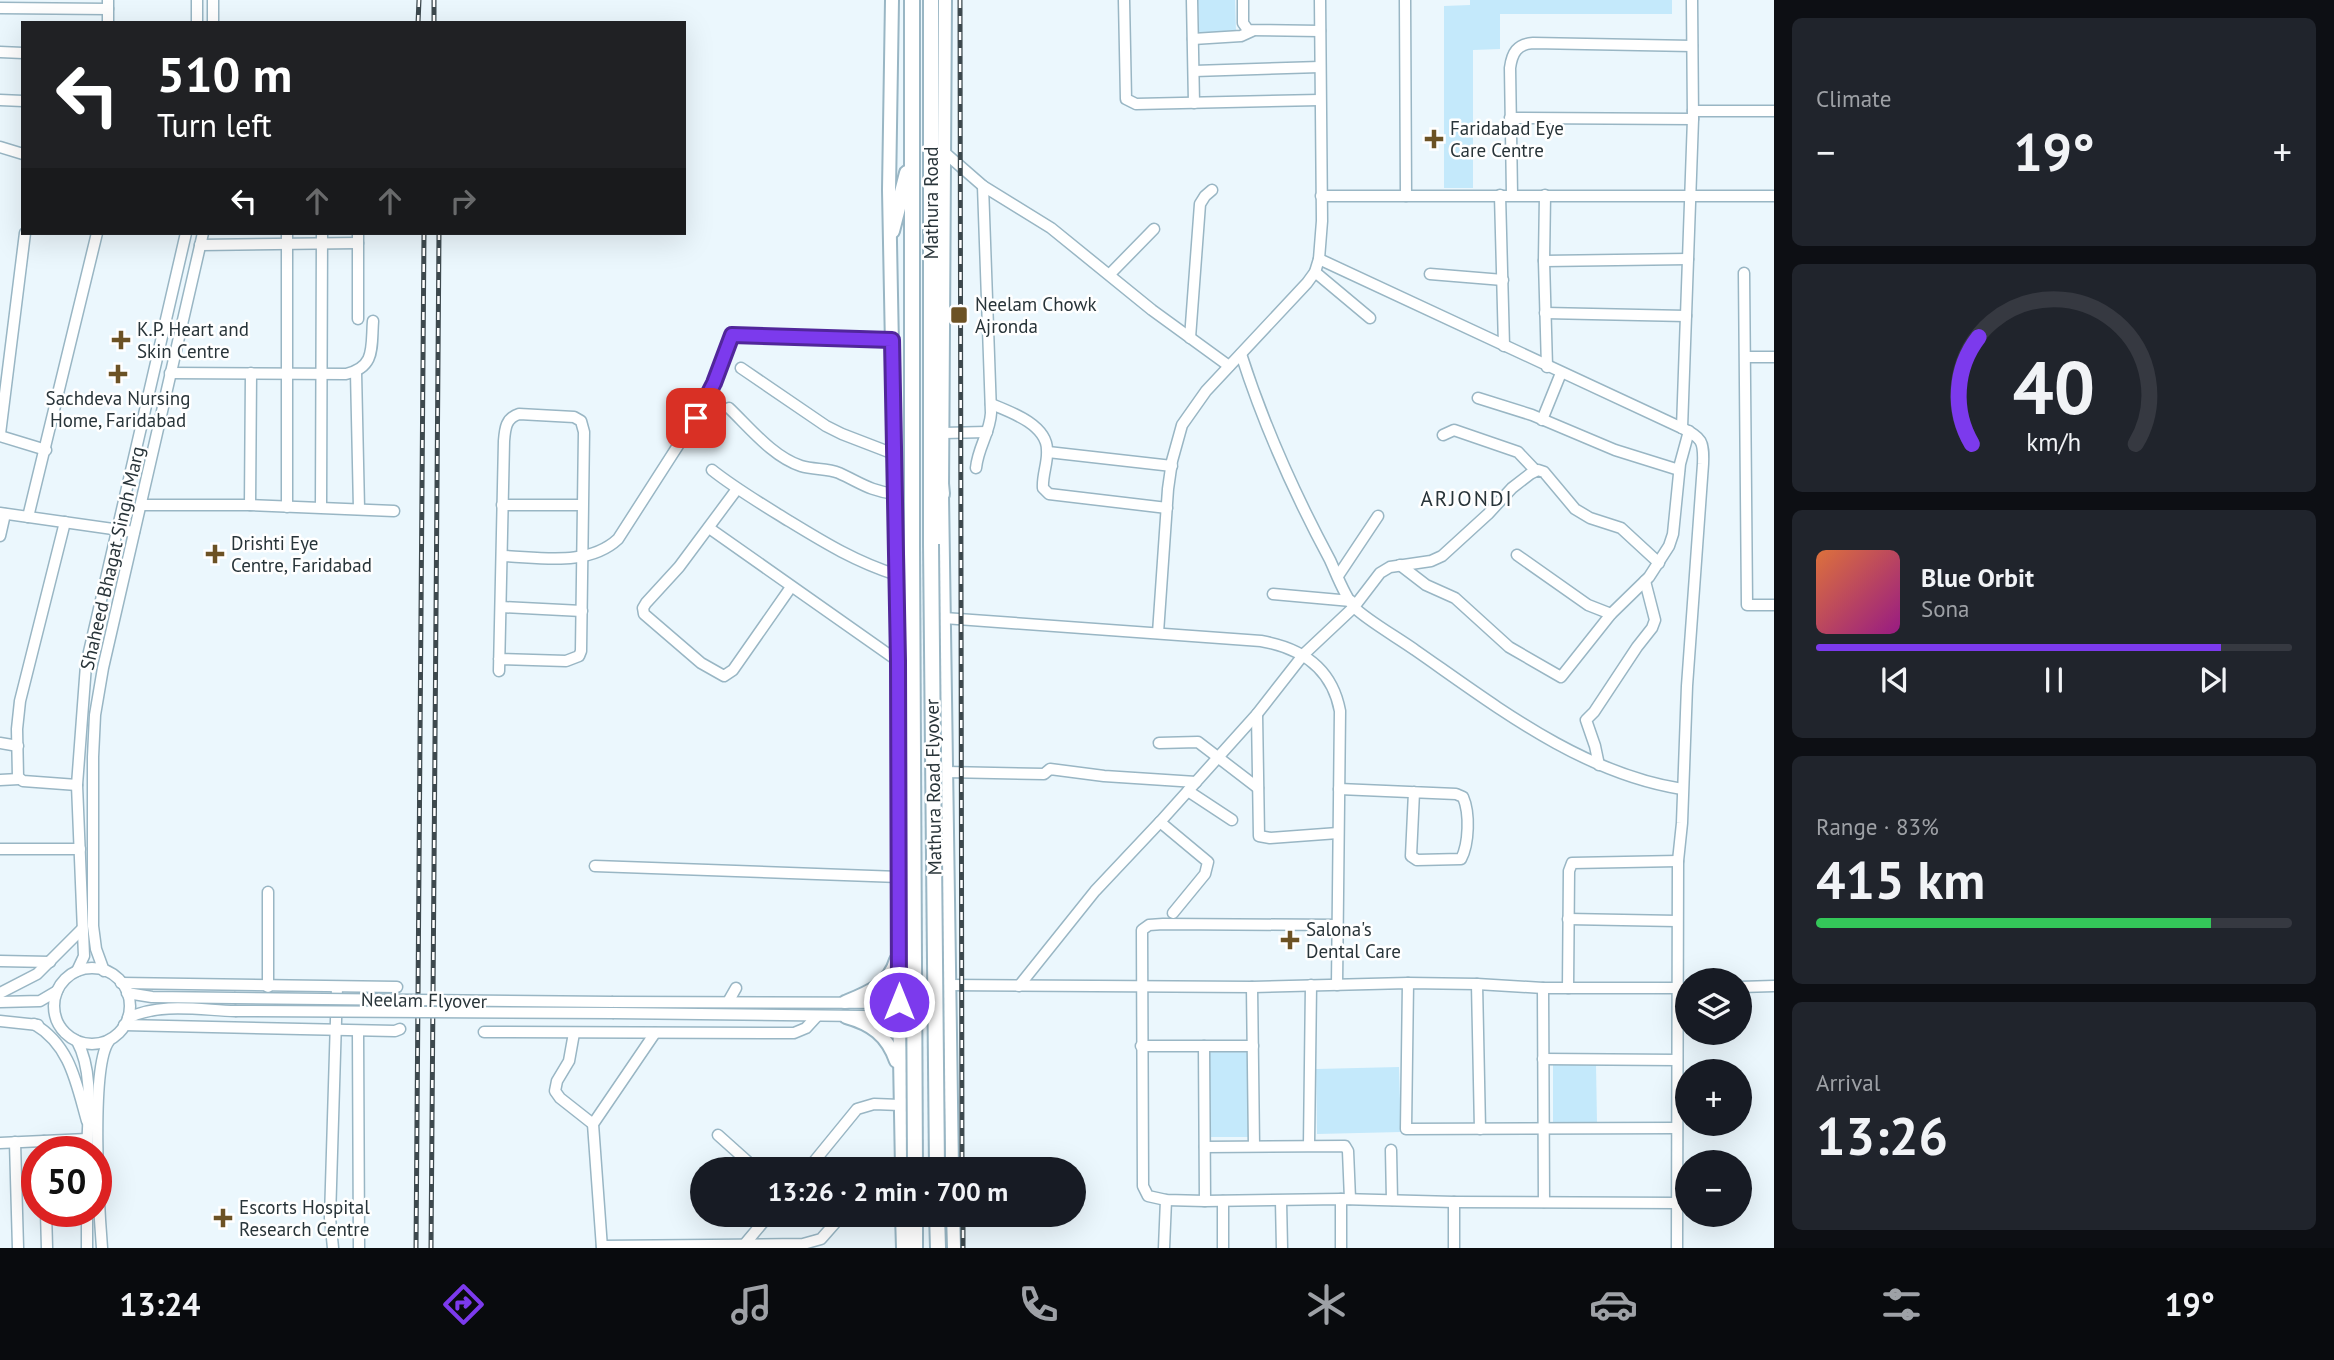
<!DOCTYPE html>
<html lang="en">
<head>
<meta charset="utf-8">
<style>
	body { margin:0; font-family:"PT Sans",sans-serif; background:#20242c; color:#f1f3f6; height:100vh; display:flex; flex-direction:column; font-size:26px; white-space:nowrap }
	* { box-sizing:border-box; margin:0 }
	p { font-size:23px; color:#9ea1a6 }
	.icon { flex:none; width:38px; height:38px; fill:none; stroke:currentColor; stroke-width:2; stroke-linecap:round; stroke-linejoin:round }
	.map { position:relative; flex:1; overflow:hidden }
	.details { display:flex; flex-direction:column; gap:18px; padding:18px; background:#0d0f14; width:560px }
	.details>* { flex:none }
	.guide { position:absolute; left:21px; top:21px; width:665px; height:214px; border-radius:0px; box-shadow:0 7px 28px #0002; background:#202124; color:#fff; overflow:hidden }
	.fabs { position:absolute; left:1675px; top:968px; display:grid; gap:14px }
	.fabs a { display:grid; place-items:center; width:77px; height:77px; border-radius:50%; background:#171b24; box-shadow:0 7px 28px #0002; font-size:35px }
	.speed { position:absolute; left:21px; top:1136px; display:flex; gap:14px; font-size:35px; font-weight:700; text-align:center }
	.speed>* { display:grid; place-content:center; width:91px; height:91px; border-radius:50%; background:#171b24; box-shadow:0 7px 28px #0002; line-height:1 }
	.speed .limit { border:10px solid #d22; background:#fff; color:#111 }
	.pin { position:absolute; display:grid; place-items:center; width:60px; height:60px; color:#fff; margin:-30px; border-radius:14px; box-shadow:0 4px 10px #0006 }
	.me { position:absolute; width:77px; margin:-38px; rotate:0deg; stroke-linejoin:round; filter:drop-shadow(0 0 5px #0008) }
	.turn { display:flex; align-items:center; gap:24px; height:147px; padding:0 21px; font-size:32px }
	.turn .icon { width:91px; height:91px; stroke-width:2.5 }
	.turn b { display:block; font-size:49px; line-height:60px }
	.lanes { display:flex; align-items:center; height:66px; padding:0 21px; background:#0003; justify-content:center; gap:35px; direction:ltr }
	.lanes .off { opacity:.35 }
	.big { font-size:52px; font-weight:700; line-height:1.1 }
	.details .card { flex:1; display:flex; flex-direction:column; justify-content:center; gap:10px; min-width:0; padding:0 24px; border-radius:10px; background:#20242c }
	.details .dial { align-items:center; gap:0 }
	.dial svg { height:182px; overflow:visible; fill:none; stroke:#363941; stroke-width:7; stroke-linecap:round; text-anchor:middle }
	.dial text { fill:#f1f3f6; stroke:none }
	.song { display:flex; align-items:center; gap:21px }
	.cover { width:84px; height:84px; border-radius:10px; background:linear-gradient(135deg,hsl(20 70% 55%),hsl(310 70% 35%)) }
	.played { height:7px; border-radius:4px; background:linear-gradient(90deg,#7c3aed 85%,#363941 85%) }
	.keys { display:flex; justify-content:space-around; direction:ltr }
	.heat { display:flex; justify-content:space-between; align-items:center; font-size:38px; direction:ltr }
	.charge { height:10px; border-radius:5px; background:linear-gradient(90deg,#34c759 83%,#363941 0) }
	.trip { position:absolute; left:690px; top:1157px; width:396px; height:70px; border-radius:35px; background:#171b24; box-shadow:0 7px 28px #0002; font-weight:700; line-height:70px; text-align:center }
	.tab-bar { display:flex; height:112px; justify-content:space-around; align-items:center; background:#090b0e; color:#9ea1a6 }
	.tab-bar .icon { width:49px; height:49px }
	.tab-bar .selected { color:#7c3aed }
	.tab-bar b { font-size:32px; color:#f1f3f6 }
	main { display:flex; flex:1; min-height:0 }
	.map>svg:first-child { display:block }
	.park { fill:#c4e9fb }
	.lines { fill:none; stroke-linecap:round; stroke-linejoin:round }
	.minor-casing { stroke:#99b6c4; stroke-width:13 }
	.major-casing { stroke:#99b6c4; stroke-width:16 }
	.highway-casing { stroke:#99b6c4; stroke-width:18 }
	.minor { stroke:#fff; stroke-width:10 }
	.major { stroke:#fff; stroke-width:12 }
	.highway { stroke:#fff; stroke-width:14 }
	.rail-casing { stroke:#3d494e; stroke-width:5 }
	.rail { stroke:#fff; stroke-width:2.5; stroke-dasharray:8; stroke-linecap:butt }
	.minor-bridge-casing { stroke:#99b6c4; stroke-width:13; stroke-linecap:butt }
	.highway-bridge-casing { stroke:#99b6c4; stroke-width:18; stroke-linecap:butt }
	.minor-bridge { stroke:#fff; stroke-width:10 }
	.highway-bridge { stroke:#fff; stroke-width:14 }
	.route-casing { stroke:#51269a; stroke-width:18 }
	.route { stroke:#7c3aed; stroke-width:12 }
	.poi-dot { fill:#6c5224; stroke:#fff; stroke-width:2.5 }
	.labels { text-anchor:middle; dominant-baseline:central; stroke-width:5; stroke-linejoin:round; paint-order:stroke }
	.poi-label { font-size:19px; fill:#283439; stroke:#fff; text-anchor:start }
	.street-label { font-size:19px; fill:#283439; stroke:#fff }
	.neighbourhood-label { font-size:21px; letter-spacing:2px; fill:#283439; stroke:#fff }
</style>
</head>
<body>
<main>
<div class="map">
<svg width="1774" height="1248" viewBox="0 0 1774 1248">
	<rect width="100%" height="100%" fill="#ebf7fd"/>
	<g class="park">
		<polygon points="1198,0 1235,0 1236,32 1199,33"/>
		<polygon points="1470,0 1672,0 1672,14 1500,14 1500,49 1473,50 1473,188 1444,188 1444,6 1470,5"/>
		<polygon points="1247,1051 1248,1137 1211,1137 1209,1052"/>
		<polygon points="1596,1064 1597,1123 1553,1124 1553,1065"/>
		<polygon points="1399,1067 1401,1132 1317,1134 1316,1069"/>
	</g>
	<g class="lines">
		<g class="minor-casing">
			<g id="minor">
				<polyline points="1124,0 1126,99 1136,104 1320,100"/>
				<polyline points="1192,0 1194,103"/>
				<polyline points="1243,0 1243,23 1248,30 1320,31"/>
				<polyline points="1405,0 1406,196"/>
				<polyline points="0,8 108,9"/>
				<polyline points="108,23 108,0"/>
				<polyline points="197,23 197,0"/>
				<polyline points="213,23 213,0"/>
				<polyline points="1193,39 1241,36 1252,31"/>
				<polyline points="0,52 23,53"/>
				<polyline points="1194,71 1320,67"/>
				<polyline points="0,100 23,101"/>
				<polyline points="1693,111 1774,111"/>
				<polyline points="1510,118 1693,119"/>
				<polyline points="0,147 23,154"/>
				<polyline points="944,152 983,186 1051,228 1152,310 1229,366"/>
				<polyline points="1500,195 1504,346"/>
				<path d="M1512,195L1510,68C1512,53 1517,44 1533,43L1692,46"/>
				<polyline points="1545,195 1544,261 1547,367"/>
				<polyline points="1321,196 1774,196"/>
				<polyline points="200,245 358,243"/>
				<path d="M1319,259L1682,428C1702,438 1704,441 1703,464L1687,686L1682,823L1678,861L1677,1248"/>
				<polyline points="1544,261 1688,259"/>
				<polyline points="1315,272 1370,318"/>
				<polyline points="1744,273 1747,605 1774,605"/>
				<polyline points="1110,274 1154,229"/>
				<polyline points="1430,274 1503,280"/>
				<polyline points="1545,313 1686,316"/>
				<polyline points="358,319 358,233"/>
				<polyline points="1190,338 1200,204 1205,196 1212,190"/>
				<path d="M1241,354C1264,426 1294,493 1330,560C1336,573 1345,597 1354,607C1365,619 1400,639 1415,650C1497,707 1581,773 1682,789"/>
				<polyline points="1746,357 1774,357"/>
				<polyline points="741,368 826,426 842,434 894,454"/>
				<polyline points="356,372 359,509"/>
				<path d="M170,373L346,374C376,367 371,347 373,321"/>
				<polyline points="1478,398 1532,415 1615,450 1679,470"/>
				<path d="M991,404C1011,412 1047,425 1047,450C1048,463 1042,475 1043,488L1049,494L1167,508"/>
				<path d="M729,408C750,428 773,457 801,466C814,470 827,468 839,473C861,483 870,491 895,494"/>
				<polyline points="1542,420 1561,373"/>
				<polyline points="1682,428 1693,119 1692,0"/>
				<polyline points="943,433 987,432"/>
				<polyline points="0,434 25,233"/>
				<polyline points="1443,435 1454,430 1518,452 1535,470"/>
				<polyline points="0,436 46,450"/>
				<polyline points="1048,452 1172,466"/>
				<path d="M976,468C978,447 990,433 991,413L983,186"/>
				<path d="M712,470C736,489 763,505 789,521C825,543 856,562 897,575"/>
				<polyline points="737,489 679,567 646,603 643,608 644,614 701,663 724,676 733,670 791,587"/>
				<polyline points="141,505 250,505 394,511"/>
				<polyline points="250,505 251,373"/>
				<polyline points="502,505 581,505"/>
				<polyline points="287,507 287,233"/>
				<polyline points="321,507 322,233"/>
				<polyline points="0,513 134,532"/>
				<polyline points="28,517 97,233"/>
				<polyline points="65,522 20,701 17,729 18,777 23,781 77,785"/>
				<polyline points="709,528 898,661"/>
				<polyline points="0,536 5,514"/>
				<polyline points="1517,555 1588,605 1611,614"/>
				<path d="M502,556C540,557 588,567 618,539L704,405L732,335L892,340"/>
				<polyline points="1400,565 1426,585 1455,598 1509,647 1561,677 1611,614 1649,577 1669,546 1673,534 1680,464 1689,431"/>
				<polyline points="1338,576 1378,516"/>
				<polyline points="1273,594 1351,601"/>
				<polyline points="501,607 582,611"/>
				<path d="M944,618L1261,641C1302,648 1332,668 1340,711L1337,985"/>
				<polyline points="1158,633 1168,489 1172,461 1182,425 1206,391 1307,283 1315,272 1319,259 1322,221 1320,0"/>
				<path d="M499,671L504,441C505,428 506,418 519,414L574,417L581,421L584,432L581,651L579,656L566,661L499,659"/>
				<polyline points="1257,714 1259,836 1270,838 1338,833"/>
				<polyline points="0,743 18,746"/>
				<polyline points="1159,743 1198,742 1258,788"/>
				<polyline points="1599,765 1595,746 1586,720 1594,712 1637,647 1652,628 1655,620 1645,581"/>
				<polyline points="946,772 1044,774 1050,769 1104,776 1196,782"/>
				<polyline points="0,780 19,779"/>
				<path d="M1339,789L1456,794L1463,797C1470,813 1469,844 1461,859L1417,860L1411,856L1414,792"/>
				<polyline points="1188,791 1232,820"/>
				<polyline points="1160,822 1208,862 1205,874 1173,913"/>
				<polyline points="0,849 80,849"/>
				<polyline points="595,866 899,877"/>
				<polyline points="268,892 268,987"/>
				<polyline points="1568,919 1677,921"/>
				<polyline points="1337,925 1163,924 1149,925 1142,930 1143,1186 1148,1196 1166,1200 1205,1201 1341,1199 1454,1202 1677,1203"/>
				<polyline points="0,961 50,962"/>
				<circle cx="92" cy="1006" r="38"/>
				<polyline points="77,971 84,956 77,785 86,665 186,233"/>
				<polyline points="104,971 96,949 93,926 93,757 95,715 103,668 203,233"/>
				<polyline points="121,983 397,987"/>
				<polyline points="1408,983 1406,1129 1677,1128"/>
				<polyline points="1477,984 1480,1129"/>
				<polyline points="948,985 1252,987 1408,983 1477,984 1543,988 1687,988"/>
				<polyline points="1019,986 1095,891 1160,822 1257,714 1304,654 1354,607 1380,573 1390,567 1431,561 1442,556 1488,514 1512,488 1530,474 1538,470 1544,472 1575,509 1590,518 1621,528 1659,563"/>
				<polyline points="1252,987 1254,1146"/>
				<polyline points="1740,987 1774,986"/>
				<polyline points="1543,988 1544,1202"/>
				<polyline points="1568,988 1569,871 1572,863 1678,861"/>
				<polyline points="0,993 37,974 82,929"/>
				<polyline points="127,993 152,997 234,998"/>
				<polyline points="0,1002 40,1001 57,991"/>
				<polyline points="613,1002 941,1003"/>
				<polyline points="728,1002 736,988"/>
				<polyline points="614,1013 942,1017"/>
				<path d="M128,1018C161,1002 200,1010 235,1011"/>
				<polyline points="0,1021 38,1025"/>
				<path d="M34,1024C70,1045 76,1082 87,1121"/>
				<polyline points="124,1025 395,1031 400,1029"/>
				<polyline points="358,1031 359,1248"/>
				<polyline points="484,1032 794,1033 806,1028 817,1016"/>
				<polyline points="574,1033 569,1061 557,1081 555,1091 560,1098 593,1124"/>
				<path d="M77,1041C94,1072 88,1117 87,1152"/>
				<polyline points="1141,1046 1253,1046"/>
				<polyline points="1204,1046 1205,1201"/>
				<polyline points="1543,1059 1677,1060"/>
				<polyline points="718,1135 756,1169"/>
				<polyline points="44,1141 44,1152"/>
				<polyline points="15,1142 18,1248"/>
				<polyline points="0,1143 87,1139"/>
				<polyline points="1309,1145 1311,985"/>
				<polyline points="1205,1147 1345,1146 1348,1151 1350,1199"/>
				<polyline points="1391,1150 1392,1200"/>
				<polyline points="808,1169 857,1109 874,1104 900,1105"/>
				<polyline points="1341,1199 1341,1248"/>
				<polyline points="1281,1201 1282,1248"/>
				<polyline points="1454,1202 1454,1248"/>
				<polyline points="46,1211 47,1248"/>
				<polyline points="744,1245 770,1214"/>
				<polyline points="602,1246 803,1244 821,1239 843,1214"/>
				<polyline points="87,1248 87,1211"/>
				<path d="M102,1248C99,1210 90,1067 109,1041"/>
				<polyline points="333,1248 330,1218 337,987"/>
				<polyline points="602,1248 593,1124 655,1033"/>
				<polyline points="1164,1248 1166,1200"/>
				<polyline points="1223,1248 1223,1201"/>
			</g>
		</g>
		<g class="major-casing">
			<g id="major">
				<polyline points="892,0 889,190 898,661 899,1002 902,1169"/>
				<polyline points="945,0 942,494 952,1169"/>
				<path d="M845,1002C867,993 889,985 896,960"/>
				<path d="M846,1017C871,1024 887,1035 896,1061"/>
				<polyline points="902,1214 903,1248"/>
				<polyline points="953,1214 954,1248"/>
			</g>
		</g>
		<g class="highway-casing">
			<g id="highway">
				<polyline points="931,0 931,544"/>
				<polyline points="892,231 907,173"/>
				<polyline points="939,463 942,494"/>
				<polyline points="912,544 912,0"/>
				<polyline points="915,1214 915,1248"/>
				<polyline points="937,1214 938,1248"/>
			</g>
		</g>
		<use href="#minor" class="minor"/>
		<use href="#major" class="major"/>
		<use href="#highway" class="highway"/>
		<g class="rail-casing">
			<g id="rail">
				<polyline points="960,0 962,1169"/>
				<polyline points="418,23 419,0"/>
				<polyline points="434,23 434,0"/>
				<polyline points="963,1214 963,1248"/>
				<polyline points="416,1248 424,233"/>
				<polyline points="431,1248 439,233"/>
			</g>
		</g>
		<use href="#rail" class="rail"/>
		<g class="minor-bridge-casing">
			<g id="minor-bridge">
				<polyline points="234,998 613,1002"/>
				<polyline points="235,1011 614,1013"/>
			</g>
		</g>
		<g class="highway-bridge-casing">
			<g id="highway-bridge">
				<polyline points="912,544 915,1169"/>
				<polyline points="931,544 937,1169"/>
			</g>
		</g>
		<use href="#minor-bridge" class="minor-bridge"/>
		<use href="#highway-bridge" class="highway-bridge"/>
	</g>
	<g class="lines">
		<g class="route-casing">
			<polyline id="route" points="696,418 714,383 732,335 892,340 898,661 899,1002"/>
		</g>
		<use href="#route" class="route"/>
	</g>
	<g class="poi-dot">
		<path d="M1430.5 128.5h7v7h7v7h-7v7h-7v-7h-7v-7h7z"/>
		<rect x="950" y="306" width="18" height="18" rx="3.5"/>
		<path d="M117.5 329.5h7v7h7v7h-7v7h-7v-7h-7v-7h7z"/>
		<path d="M114.5 363.5h7v7h7v7h-7v7h-7v-7h-7v-7h7z"/>
		<path d="M211.5 543.5h7v7h7v7h-7v7h-7v-7h-7v-7h7z"/>
		<path d="M1286.5 929.5h7v7h7v7h-7v7h-7v-7h-7v-7h7z"/>
		<path d="M219.5 1207.5h7v7h7v7h-7v7h-7v-7h-7v-7h7z"/>
	</g>
	<g class="labels">
		<g class="poi-label">
			<text x="1450" y="128">Faridabad Eye<tspan x="1450" dy="22">Care Centre</tspan></text>
			<text x="975" y="304">Neelam Chowk<tspan x="975" dy="22">Ajronda</tspan></text>
			<text x="137" y="329">K.P. Heart and<tspan x="137" dy="22">Skin Centre</tspan></text>
			<text x="118" y="398" text-anchor="middle">Sachdeva Nursing<tspan x="118" dy="22">Home, Faridabad</tspan></text>
			<text x="231" y="543">Drishti Eye<tspan x="231" dy="22">Centre, Faridabad</tspan></text>
			<text x="1306" y="929">Salona's<tspan x="1306" dy="22">Dental Care</tspan></text>
			<text x="239" y="1207">Escorts Hospital<tspan x="239" dy="22">Research Centre</tspan></text>
		</g>
		<g class="street-label">
			<text transform="translate(931 203) rotate(-90)">Mathura Road</text>
			<text transform="translate(112 558) rotate(-77)">Shaheed Bhagat Singh Marg</text>
			<text transform="translate(933 787) rotate(-91)">Mathura Road Flyover</text>
			<text transform="translate(424 1000) rotate(1)">Neelam Flyover</text>
		</g>
		<g class="neighbourhood-label">
			<text x="1467" y="498">ARJONDI</text>
		</g>
	</g>
</svg>
<div class="fabs">
<a><svg class="icon" aria-label="layers" viewBox="0 0 24 24"><path d="M12 4l9 5-9 5-9-5zM3 14l9 5 9-5"/></svg></a>
<a>+</a>
<a>−</a>
</div>
<div class="speed"><div class="limit">50</div></div>
<div class="pin" style="left:696px;top:418px;background:#d93025"><svg class="icon" aria-label="arrive" viewBox="0 0 24 24"><path d="M6 21V4h12l-3 4 3 4H6"/></svg></div>
<svg class="me" style="left:899px;top:1002px" viewBox="-20 -20 40 40"><circle r="17" fill="#7c3aed" stroke="#fff" stroke-width="3"/><path d="M0-11L8 9 0 5-8 9z" fill="#fff"/></svg>
<div class="trip">13:26 · 2 min · 700 m</div>
<div class="guide">
<div class="turn"><svg class="icon" aria-label="left" viewBox="0 0 24 24"><path d="M17 20v-9H6M10 6l-5 5 5 5"/></svg><div><b>510 m</b>Turn left</div></div>
<div class="lanes"><svg class="icon" aria-label="left" viewBox="0 0 24 24"><path d="M17 20v-9H6M10 6l-5 5 5 5"/></svg><svg class="icon off" aria-label="ahead" viewBox="0 0 24 24"><path d="M12 20V5M6 11l6-6 6 6"/></svg><svg class="icon off" aria-label="ahead" viewBox="0 0 24 24"><path d="M12 20V5M6 11l6-6 6 6"/></svg><svg class="icon off" aria-label="right" viewBox="0 0 24 24"><path d="M7 20v-9h11M14 6l5 5-5 5"/></svg></div>
</div>
</div>
<section class="details">
<div class="card"><p>Climate</p>
<div class="heat"><a>−</a><b class="big">19°</b><a>+</a></div>
</div>
<div class="card dial"><svg viewBox="0 0 100 80">
<path d="M14 69A42 42 0 1 1 86 69"/>
<path d="M14 69A42 42 0 0 1 17 22" stroke="#7c3aed"/>
<text x="50" y="56" font-size="32" font-weight="700">40</text>
<text x="50" y="72" font-size="11">km/h</text>
</svg></div>
<div class="card">
<div class="song"><i class="cover"></i><div><b>Blue Orbit</b><p>Sona</p></div></div>
<div class="played"></div>
<div class="keys"><svg class="icon" aria-label="previous" viewBox="0 0 24 24"><path d="M18 5L8 12l10 7zM5 5v14"/></svg><svg class="icon" aria-label="pause" viewBox="0 0 24 24"><path d="M8 5v14M16 5v14"/></svg><svg class="icon" aria-label="next" viewBox="0 0 24 24"><path d="M6 5l10 7-10 7zM19 5v14"/></svg></div>
</div>
<div class="card"><p>Range · 83%</p><b class="big">415 km</b><div class="charge"></div></div>
<div class="card"><p>Arrival</p><b class="big">13:26</b></div>
</section>
</main>
<nav class="tab-bar">
<b>13:24</b>
<svg class="icon selected" aria-label="directions" viewBox="0 0 24 24"><path d="M12 3l9 9-9 9-9-9zM9 14v-3h6M13 9l2 2-2 2"/></svg>
<svg class="icon" aria-label="music" viewBox="0 0 24 24"><path d="M9 18V5l10-2v13"/><circle cx="6" cy="18" r="3"/><circle cx="16" cy="16" r="3"/></svg>
<svg class="icon" aria-label="phone" viewBox="0 0 24 24"><path d="M5 4h4l2 5-3 2q2 4 5 5l2-3 5 2v4C11 20 4 13 5 4z"/></svg>
<svg class="icon" aria-label="climate" viewBox="0 0 24 24"><path d="M12 3v18M4 7l16 10M4 17L20 7"/></svg>
<svg class="icon" aria-label="car" viewBox="0 0 24 24"><path d="M5 17H2v-5l4-1 3-4h7l3 4 3 1v5h-3M9 17h6M6 11h13"/><circle cx="7" cy="17" r="2"/><circle cx="17" cy="17" r="2"/></svg>
<svg class="icon" aria-label="filters" viewBox="0 0 24 24"><path d="M4 7h16M4 17h16"/><circle cx="9" cy="7" r="2"/><circle cx="15" cy="17" r="2"/></svg>
<b>19°</b>
</nav>
</body>
</html>
